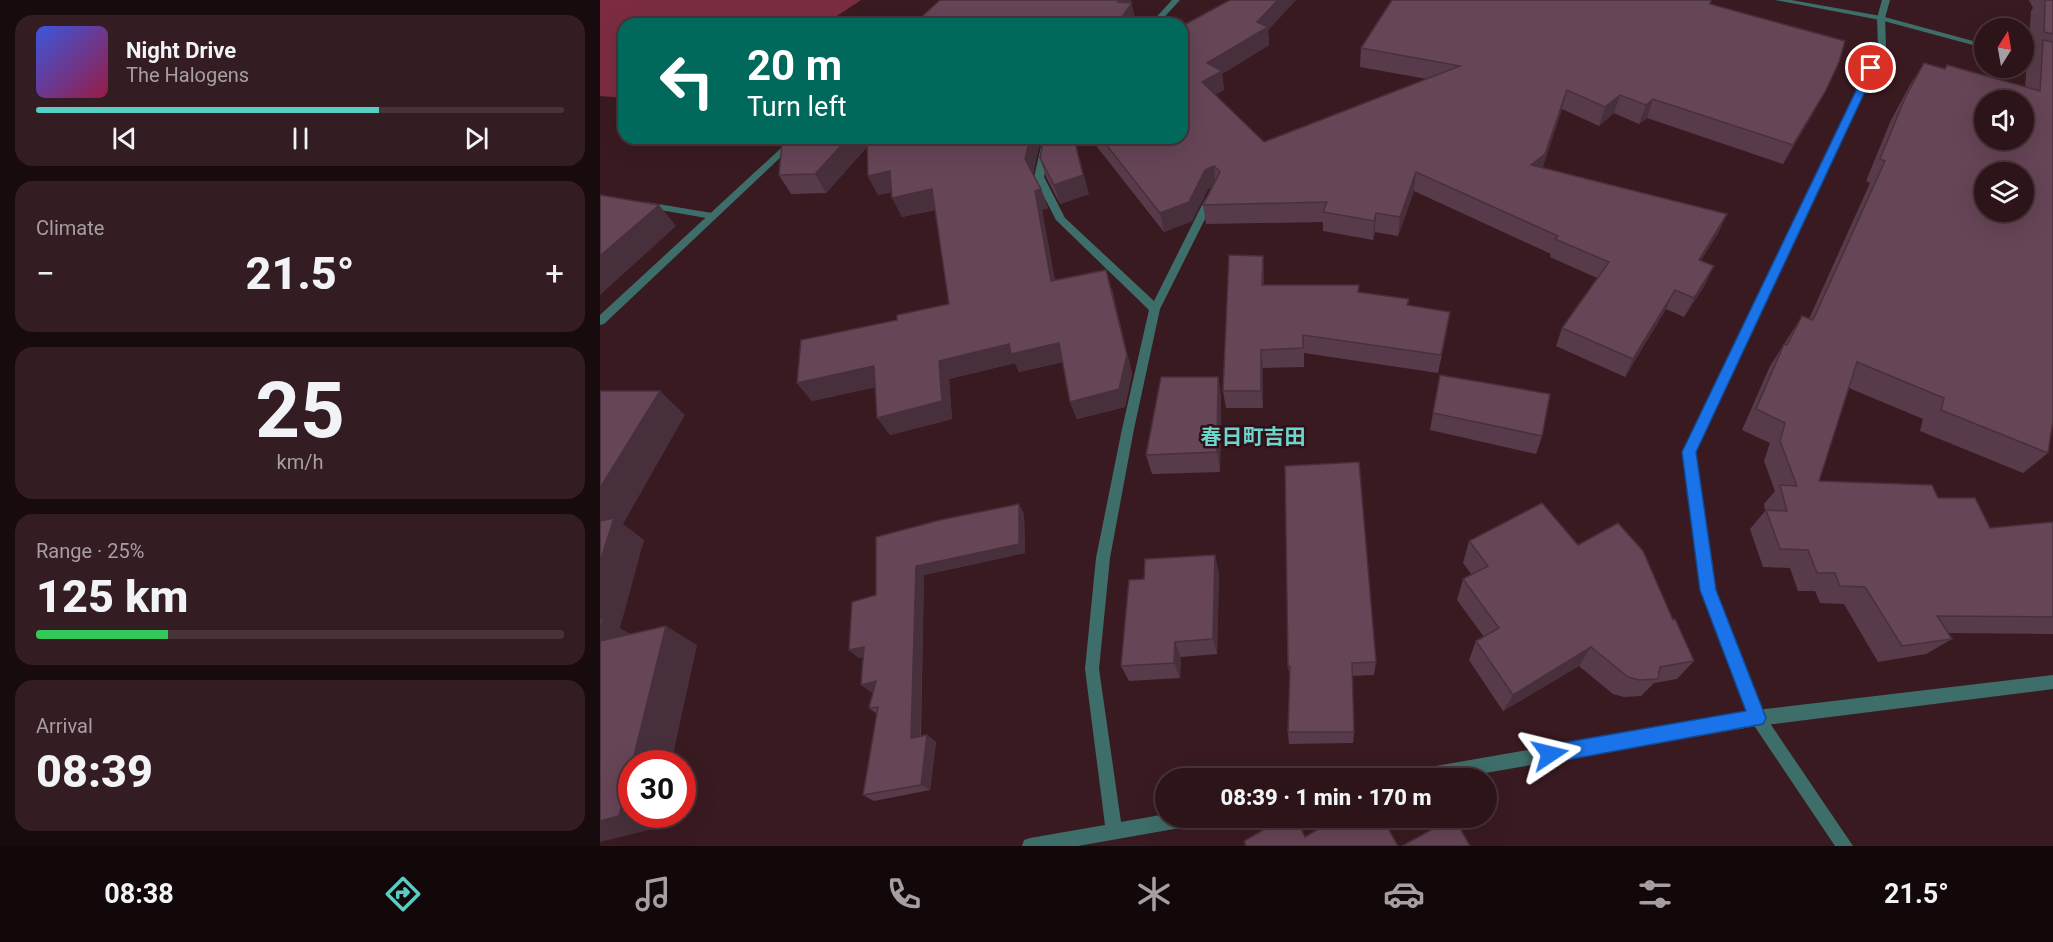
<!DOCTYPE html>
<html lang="en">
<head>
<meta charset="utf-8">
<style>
	body { margin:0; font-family:Roboto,"Noto Sans JP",sans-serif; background:#341d22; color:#f1f3f6; height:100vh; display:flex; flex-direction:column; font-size:22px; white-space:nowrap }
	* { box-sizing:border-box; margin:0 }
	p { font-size:20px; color:#a69ea2 }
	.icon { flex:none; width:33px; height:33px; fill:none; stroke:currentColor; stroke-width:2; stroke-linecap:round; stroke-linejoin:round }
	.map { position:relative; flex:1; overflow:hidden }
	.sheet { display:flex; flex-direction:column; gap:15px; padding:15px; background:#180b0e; width:600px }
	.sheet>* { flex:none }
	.hud { position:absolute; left:18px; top:18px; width:570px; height:126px; border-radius:18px; box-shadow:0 6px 24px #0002,0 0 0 2px #483338; background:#00695c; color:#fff; overflow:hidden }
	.needle { width:39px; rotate:11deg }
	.tools { position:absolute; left:1374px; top:18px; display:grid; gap:12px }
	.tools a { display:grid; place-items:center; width:60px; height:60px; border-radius:50%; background:#2c1419; box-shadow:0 6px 24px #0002,0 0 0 2px #483338; font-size:30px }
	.speed { position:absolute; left:18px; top:750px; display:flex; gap:12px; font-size:30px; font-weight:700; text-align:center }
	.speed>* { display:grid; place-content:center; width:78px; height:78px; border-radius:50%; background:#2c1419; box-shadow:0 6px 24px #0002,0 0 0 2px #483338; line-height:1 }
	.speed .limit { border:9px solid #d22; background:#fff; color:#111 }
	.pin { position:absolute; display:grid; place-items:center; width:51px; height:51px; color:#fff; margin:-26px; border:3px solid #fff; border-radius:50%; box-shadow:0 2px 6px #0007 }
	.me { position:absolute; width:66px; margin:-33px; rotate:80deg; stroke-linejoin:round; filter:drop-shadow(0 0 4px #0008) }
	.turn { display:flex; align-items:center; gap:21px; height:126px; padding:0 30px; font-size:27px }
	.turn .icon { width:78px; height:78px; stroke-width:2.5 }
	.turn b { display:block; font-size:42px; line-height:51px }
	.big { font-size:45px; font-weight:800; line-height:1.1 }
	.sheet .tile { flex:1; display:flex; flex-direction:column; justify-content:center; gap:9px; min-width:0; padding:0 21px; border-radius:18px; background:#341d22 }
	.sheet .dial { align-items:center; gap:0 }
	.dial b { font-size:78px; line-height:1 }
	.song { display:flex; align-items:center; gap:18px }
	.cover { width:72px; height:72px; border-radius:9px; background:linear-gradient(135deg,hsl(230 70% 55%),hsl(340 70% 35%)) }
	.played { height:6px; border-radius:3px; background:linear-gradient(90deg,#56cec3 65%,#483338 65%) }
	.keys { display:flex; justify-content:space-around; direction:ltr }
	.heat { display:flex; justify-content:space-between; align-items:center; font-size:33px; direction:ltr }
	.charge { height:9px; border-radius:4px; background:linear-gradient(90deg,#34c759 25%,#483338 0) }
	.trip { position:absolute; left:555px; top:768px; width:342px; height:60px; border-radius:30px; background:#2c1419; box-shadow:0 6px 24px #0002,0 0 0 2px #483338; font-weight:800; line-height:60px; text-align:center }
	.menu { display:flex; height:96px; justify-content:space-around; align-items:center; background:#12080a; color:#a69ea2 }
	.menu .icon { width:42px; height:42px }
	.menu .selected { color:#56cec3 }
	.menu b { font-size:27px; color:#f1f3f6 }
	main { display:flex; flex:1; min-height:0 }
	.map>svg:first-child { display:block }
	.green { fill:#7c2c41 }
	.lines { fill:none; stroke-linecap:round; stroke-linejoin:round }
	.minor { fill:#3e6e69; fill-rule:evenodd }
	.tertiary { fill:#3e6e69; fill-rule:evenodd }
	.wall { fill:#583b4a }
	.shaded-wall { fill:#47303c }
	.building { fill:#664556; stroke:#47303c; stroke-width:1.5; fill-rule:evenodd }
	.route { fill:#1a73e8; stroke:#114b97; stroke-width:1.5 }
	.labels { text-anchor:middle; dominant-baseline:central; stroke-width:5; stroke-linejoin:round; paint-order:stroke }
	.neighbourhood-label { font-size:21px; font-weight:bold; fill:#6cd6cc; stroke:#2f1018 }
</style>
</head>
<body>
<main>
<section class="sheet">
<div class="tile">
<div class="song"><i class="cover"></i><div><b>Night Drive</b><p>The Halogens</p></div></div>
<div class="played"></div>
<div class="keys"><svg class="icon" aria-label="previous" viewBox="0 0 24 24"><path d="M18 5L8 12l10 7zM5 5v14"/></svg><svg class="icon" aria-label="pause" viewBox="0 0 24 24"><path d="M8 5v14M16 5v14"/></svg><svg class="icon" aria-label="next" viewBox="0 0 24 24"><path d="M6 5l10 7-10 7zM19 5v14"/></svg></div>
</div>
<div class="tile"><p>Climate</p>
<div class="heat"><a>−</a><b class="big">21.5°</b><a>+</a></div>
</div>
<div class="tile dial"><b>25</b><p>km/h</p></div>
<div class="tile"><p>Range · 25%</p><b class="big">125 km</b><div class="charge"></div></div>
<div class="tile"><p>Arrival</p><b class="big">08:39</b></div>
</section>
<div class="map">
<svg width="1453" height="846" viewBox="0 0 1453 846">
	<rect width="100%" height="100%" fill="#3a1a21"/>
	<polygon class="green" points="0,0 261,0 225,24 24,24 24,98 0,96"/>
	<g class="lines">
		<g class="minor">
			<polygon points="572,0 580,0 558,24 550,24"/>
			<polygon points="1175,0 1191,0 1281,16 1384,44 1384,48 1280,20"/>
			<polygon points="1424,55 1453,61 1453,65 1424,59"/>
			<polygon points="443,138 451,138 444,177 465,218 554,301 605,199 610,196 615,199 560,309 534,429 510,558 499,669 521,822 566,814 566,818 599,818 597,824 591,826 478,846 422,846 424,840 430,838 505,825 485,669 496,558 522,429 549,310 456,220 434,177"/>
			<polygon points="46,202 112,213 117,216 112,219 43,207 41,205"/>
			<polygon points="1453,675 1453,689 1157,726 856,778 805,778 807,772 813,770 1157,710"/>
		</g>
		<g class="tertiary">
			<polygon points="1282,0 1290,0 1285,18 1286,47 1095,452 1115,590 1163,713 1253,846 1235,846 1149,718 1101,590 1083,452 1278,47 1277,18"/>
			<polygon points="192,138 201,138 4,324 0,325 0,315"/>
		</g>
	</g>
	<g class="wall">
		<polygon points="630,0 696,0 668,30 669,45 622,74 624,90 615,95 664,142 827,79 760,67 761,48 1110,4 1215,110 1183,164 1047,118 1039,124 1014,113 999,126 962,109 942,167 1127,214 1118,233 1101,260 1105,285 1084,317 1066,309 1025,377 956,346 962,328 997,278 950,257 951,254 814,191 798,236 775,232 773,240 723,231 723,222 606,224 603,205 612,187 608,189 592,221 564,232 490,138 582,138"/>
		<polygon points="1429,0 1453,0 1453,420 1448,453 1423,473 1320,431 1323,419 1249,388 1219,481 1338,498 1390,528 1453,522 1453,634 1348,633 1352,639 1326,654 1278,662 1244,604 1220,603 1215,591 1198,591 1190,568 1163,567 1150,529 1165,511 1164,504 1175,491 1164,461 1170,443 1142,430 1170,366 1202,316 1209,319 1270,183 1266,181 1291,120 1310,85 1324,63 1345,69 1347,65 1425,87 1427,62 1432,55 1428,54 1431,11 1433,8"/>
		<polygon points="187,138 441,138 433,174 441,189 448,208 442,210 455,281 512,289 532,374 525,407 477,419 470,402 463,362 419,372 415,363 349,379 352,419 290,435 276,387 212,401 197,383 297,320 349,304 335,210 302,217 292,192 278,195 268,176 267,147 226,193 191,194 179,175"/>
		<polygon points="440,158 489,194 460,204 446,177"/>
		<polygon points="663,256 664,285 759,292 809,299 808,305 847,331 838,373 704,353 704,367 663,368 663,408 626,408 623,391"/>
		<polygon points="840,375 942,436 936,454 830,430"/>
		<polygon points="618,377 621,397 620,472 552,474 546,455"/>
		<polygon points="424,514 425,553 324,575 321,736 327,735 336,742 330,790 274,801 263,795 277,714 269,708 273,692 271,692 261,685 263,657 259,658 249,650 276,595"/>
		<polygon points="869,541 978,545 1073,620 1094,661 1077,679 1054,683 1041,696 1024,697 1013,694 979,666 903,711 869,660 876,641 884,637 857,600 863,579 872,575 863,563"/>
		<polygon points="619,572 617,654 581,657 580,678 529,681 521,666 544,579"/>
		<polygon points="776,662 774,675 752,676 754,732 753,743 689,744 688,732 690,679 688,666"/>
	</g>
	<g class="shaded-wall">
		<polygon points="520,0 531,0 536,22 534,24 517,24 518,2"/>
		<polygon points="678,0 696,0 668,30 669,45 622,74 624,90 604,101 602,82 607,63 657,22"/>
		<polygon points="967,90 962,109 941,173 931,165"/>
		<polygon points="1225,92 1215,110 1183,164 1193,145"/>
		<polygon points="1020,95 1014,113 999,126 1005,107"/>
		<polygon points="1053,99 1047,118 1039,124 1046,105"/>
		<polygon points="248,138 275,138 226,193 215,174"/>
		<polygon points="430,138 441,138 432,178 425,159"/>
		<polygon points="474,138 489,194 460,204 454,185"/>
		<polygon points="614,166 616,185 608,189 592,221 564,232 560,213 605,170"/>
		<polygon points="290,171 300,190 278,195 268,176"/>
		<polygon points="816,172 814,191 798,236 800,217"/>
		<polygon points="332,189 341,208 302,217 292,198"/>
		<polygon points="441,189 448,208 442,210 458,300 451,281 435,191"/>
		<polygon points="59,205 76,226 0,295 0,256"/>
		<polygon points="776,213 775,232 773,240 774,221"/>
		<polygon points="1127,214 1118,233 1090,278 1099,260"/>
		<polygon points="663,256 664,275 664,304 662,285"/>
		<polygon points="1114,266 1105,285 1084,317 1094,298"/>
		<polygon points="506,270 532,374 525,407 477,419 470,402"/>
		<polygon points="1075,290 1066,309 1025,377 1033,359"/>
		<polygon points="459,343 466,361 419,372 415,363 349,379 352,419 290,435 277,418 339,361 409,344"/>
		<polygon points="661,350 663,368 663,408 661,391"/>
		<polygon points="274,366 287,384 212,401 197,383"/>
		<polygon points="618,377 621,397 620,472 617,452"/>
		<polygon points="60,391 85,415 23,524 44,540 20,628 37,638 0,642 0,488"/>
		<polygon points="419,504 424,514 425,553 324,575 320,744 311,738 316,566"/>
		<polygon points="615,555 619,572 617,654 613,639"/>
		<polygon points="66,626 97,645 71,764 32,764"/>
		<polygon points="575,642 581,657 580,678 574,663"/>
		<polygon points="264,647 273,655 259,658 249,650"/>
		<polygon points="991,647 979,666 903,711 913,695"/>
		<polygon points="276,681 285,689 271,692 261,685"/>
		<polygon points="327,735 336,742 330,790 321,785"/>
		<polygon points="32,767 32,814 60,814 57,828 0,842 0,821"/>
	</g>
	<g class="building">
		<polygon points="340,0 520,0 518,2 532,3 517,24 314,24"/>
		<polygon points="630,0 678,0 657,22 668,27 607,63 622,71 602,82 664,142 860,66 761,48 792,0 1111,0 1110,4 1245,41 1239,62 1225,92 1193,145 1053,99 1046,105 1020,95 1005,107 967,90 945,154 931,165 1127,214 1099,260 1114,266 1094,298 1075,290 1033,359 962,328 1009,262 955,239 958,236 816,172 800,217 776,213 774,221 723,212 727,202 603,205 620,172 614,166 605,170 589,202 560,213 501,138 582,138 582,26"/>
		<polygon points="1445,0 1453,0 1453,34 1444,32"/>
		<path d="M1443,40L1453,42V420L1448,453L1341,410L1344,398L1257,362L1219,481L1332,485L1338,498H1375L1390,528L1453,522V617L1337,616L1352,639L1302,646L1265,587L1240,586L1235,573H1217L1208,550L1180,549L1166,510L1187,511L1180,485L1197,486L1180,441L1185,423L1156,409L1184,344L1187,345L1202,316L1213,320L1285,161L1280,159L1305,98L1324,63L1345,69L1347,65L1440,91ZM1384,100H1424V140H1384ZM1384,172H1424V212H1384Z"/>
		<polygon points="187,138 248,138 215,174 179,175 182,143"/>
		<polygon points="267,138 430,138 425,159 441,189 435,191 451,281 506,270 527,355 519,389 470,402 459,343 411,354 409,344 339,361 342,401 277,418 274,366 197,383 201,340 297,320 297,315 349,304 332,189 292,198 290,171 268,176"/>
		<polygon points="444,138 474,138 483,175 454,185 440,158"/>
		<polygon points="0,195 59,205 0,256"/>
		<polygon points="629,255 663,256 662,285 759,285 758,292 809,299 807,305 850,312 841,355 703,335 703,348 661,350 661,391 623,391"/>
		<polygon points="840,375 950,394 942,436 833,413"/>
		<polygon points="561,377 618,377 617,452 546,455"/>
		<polygon points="0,391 60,391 0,488"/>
		<polygon points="759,462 776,662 752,663 754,732 688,732 690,666 688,666 685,466"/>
		<polygon points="942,503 978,545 1018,523 1043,551 1073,620 1075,619 1094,661 1060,667 1058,679 1039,680 1028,677 991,647 913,695 876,641 899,628 863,579 888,566 869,541"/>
		<polygon points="419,504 419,544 316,566 311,738 327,735 321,785 263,795 278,707 269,708 276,681 261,685 264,647 249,650 252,602 276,595 276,537 340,520"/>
		<polygon points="14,518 0,562 0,521"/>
		<polygon points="615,555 613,639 575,642 574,663 521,666 529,580 544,579 545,559"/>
		<polygon points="3,618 0,633 0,619"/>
		<polygon points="66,626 32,764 19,816 0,821 0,641"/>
		<polygon points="684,818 696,818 705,837 737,818 782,818 798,846 646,846 644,841"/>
		<polygon points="853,818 854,818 870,846 802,846"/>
	</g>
	<polygon class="route" points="1268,66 1276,68 1096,452 1116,590 1166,718 1163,724 950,763 944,761 941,754 944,748 950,745 1146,711 1100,590 1082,452"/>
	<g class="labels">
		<g class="neighbourhood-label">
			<text x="653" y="437">春日町吉田</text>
		</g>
	</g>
</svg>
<div class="tools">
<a><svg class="needle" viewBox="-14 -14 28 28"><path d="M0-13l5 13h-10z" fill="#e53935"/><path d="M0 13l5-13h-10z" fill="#a69ea2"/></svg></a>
<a><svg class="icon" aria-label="sound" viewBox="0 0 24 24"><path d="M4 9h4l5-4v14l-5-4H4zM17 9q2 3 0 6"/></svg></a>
<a><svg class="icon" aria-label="layers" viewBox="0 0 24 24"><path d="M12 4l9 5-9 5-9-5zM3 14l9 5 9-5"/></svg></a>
</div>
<div class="speed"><div class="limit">30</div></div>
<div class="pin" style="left:1271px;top:68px;background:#d93025"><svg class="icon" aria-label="arrive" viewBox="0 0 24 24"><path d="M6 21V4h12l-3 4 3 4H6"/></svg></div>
<svg class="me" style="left:950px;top:754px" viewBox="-20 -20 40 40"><path d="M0-17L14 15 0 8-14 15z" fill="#1a73e8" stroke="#fff" stroke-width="4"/></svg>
<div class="trip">08:39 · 1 min · 170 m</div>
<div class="hud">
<div class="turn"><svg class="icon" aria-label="left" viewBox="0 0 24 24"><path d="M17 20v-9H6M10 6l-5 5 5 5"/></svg><div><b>20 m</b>Turn left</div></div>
</div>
</div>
</main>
<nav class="menu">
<b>08:38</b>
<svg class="icon selected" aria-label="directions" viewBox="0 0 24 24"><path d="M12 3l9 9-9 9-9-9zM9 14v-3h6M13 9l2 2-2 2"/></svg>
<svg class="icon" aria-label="music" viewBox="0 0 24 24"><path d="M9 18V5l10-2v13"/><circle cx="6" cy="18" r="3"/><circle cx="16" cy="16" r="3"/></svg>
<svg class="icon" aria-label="phone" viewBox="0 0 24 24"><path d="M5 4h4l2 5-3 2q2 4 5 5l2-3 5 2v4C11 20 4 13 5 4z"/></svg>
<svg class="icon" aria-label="climate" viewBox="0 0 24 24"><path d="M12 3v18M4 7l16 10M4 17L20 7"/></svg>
<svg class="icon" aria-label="car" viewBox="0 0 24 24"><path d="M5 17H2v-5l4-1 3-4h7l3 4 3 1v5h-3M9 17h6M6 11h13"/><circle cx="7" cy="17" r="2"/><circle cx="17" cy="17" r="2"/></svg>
<svg class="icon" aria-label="filters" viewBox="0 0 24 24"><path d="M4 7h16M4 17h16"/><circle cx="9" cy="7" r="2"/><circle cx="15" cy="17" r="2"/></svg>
<b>21.5°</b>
</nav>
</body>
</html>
